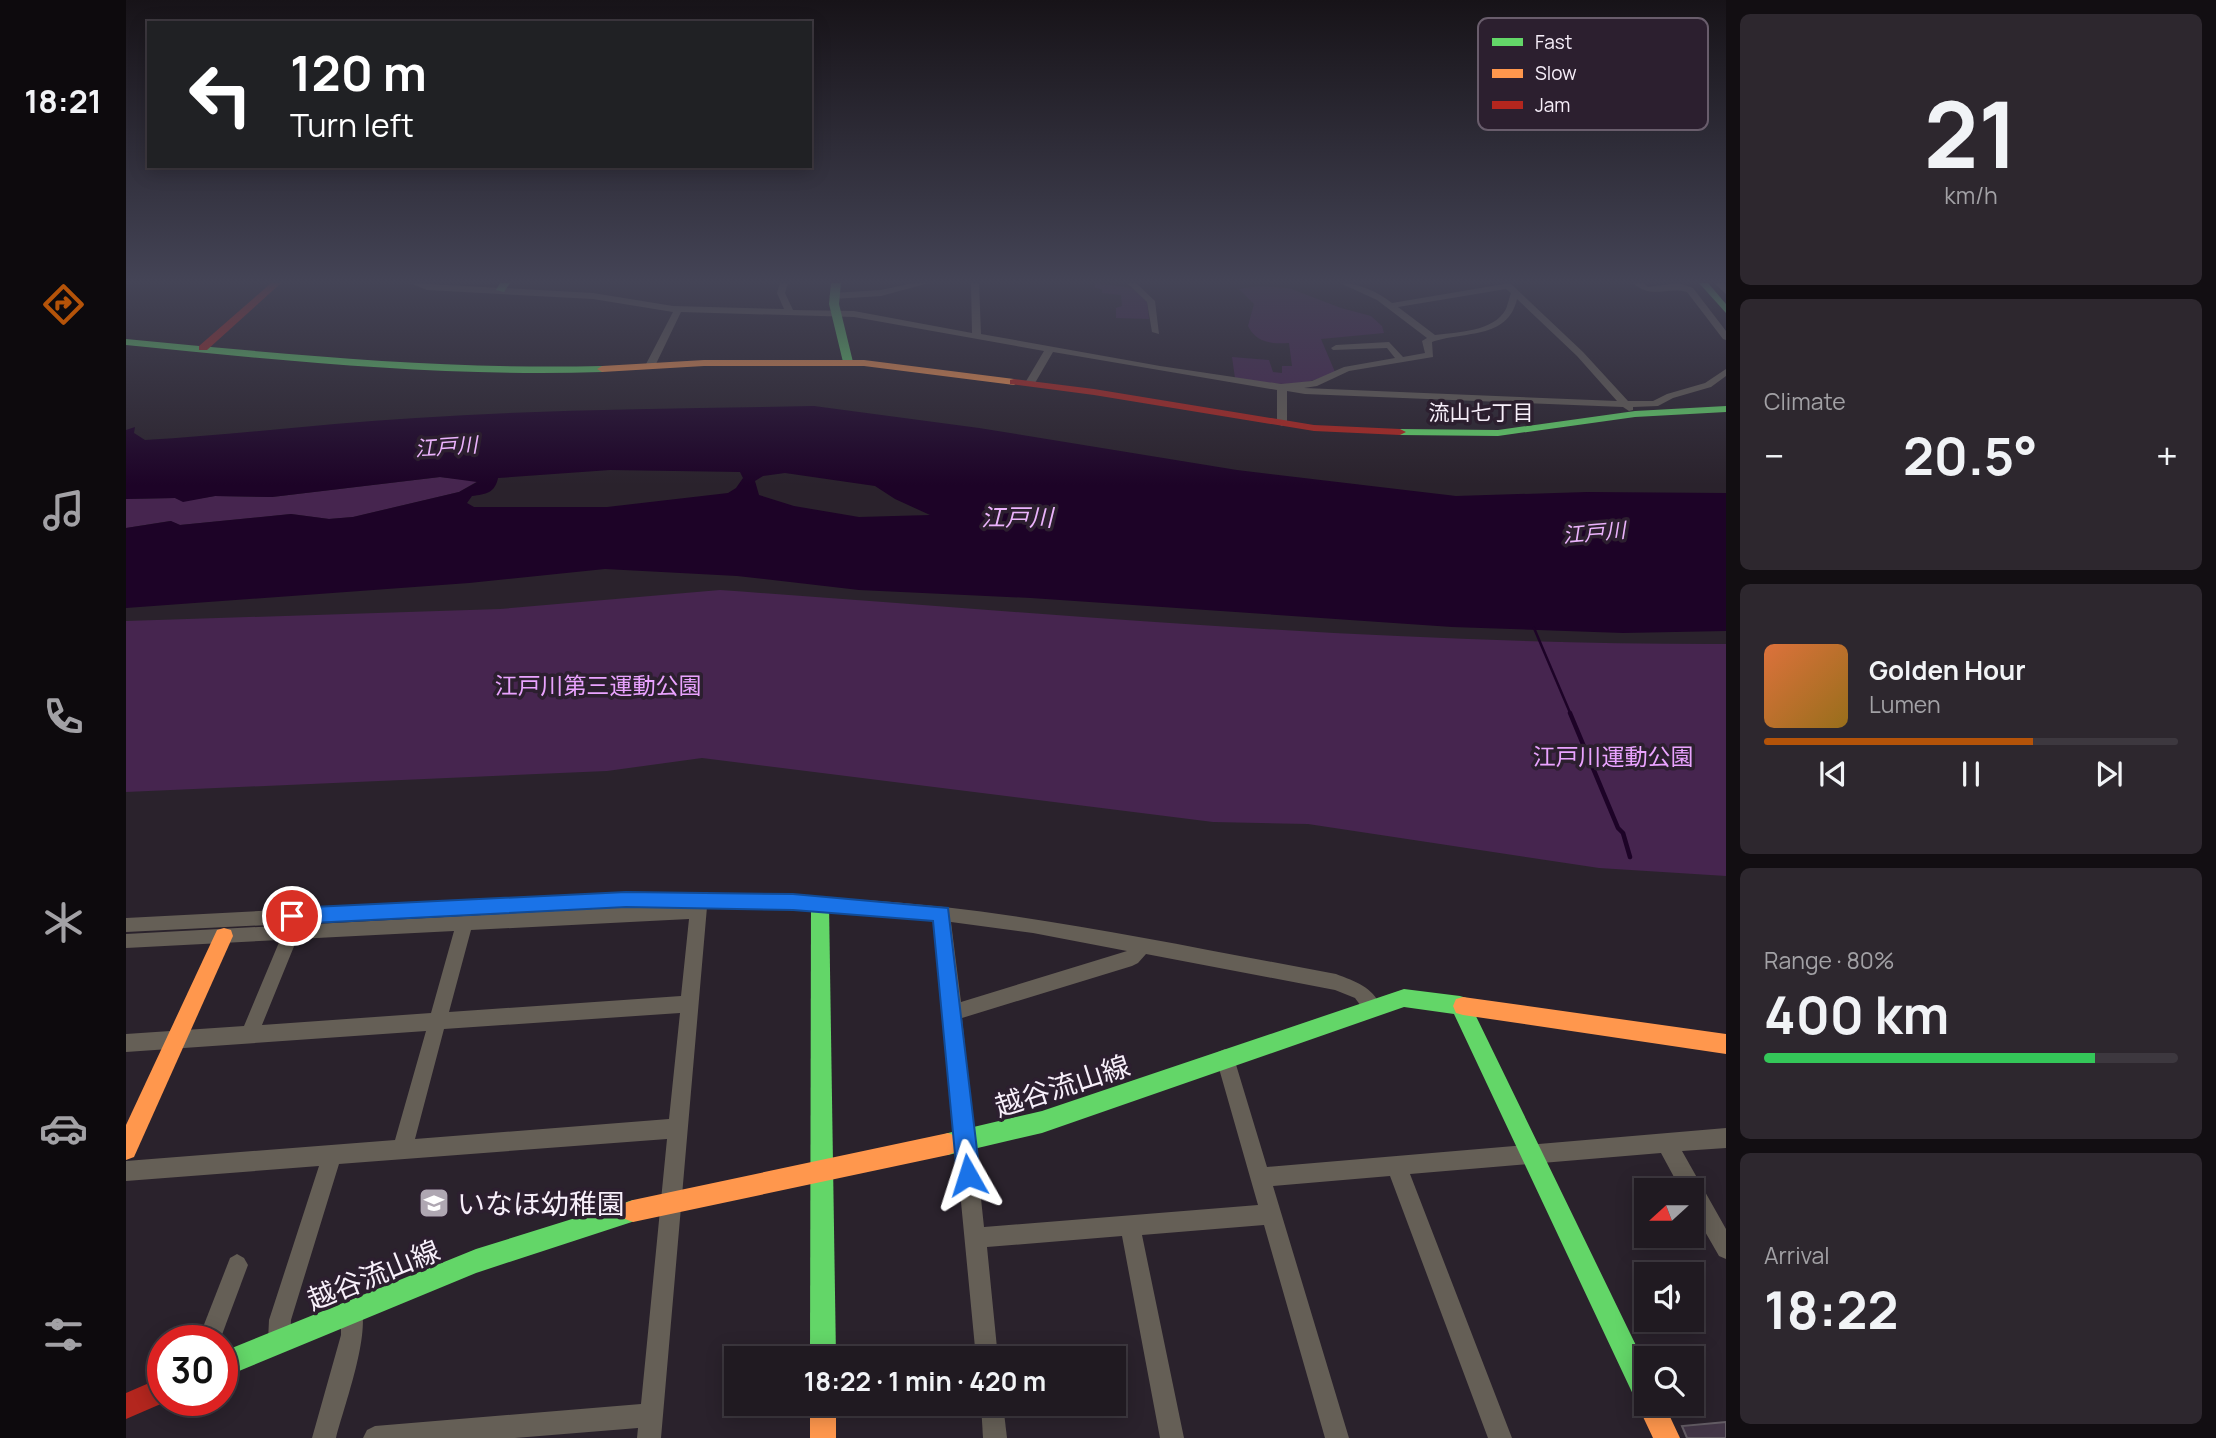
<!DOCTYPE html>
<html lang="en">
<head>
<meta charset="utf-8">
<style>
	body { margin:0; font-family:Manrope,"Noto Sans JP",sans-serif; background:#2d272e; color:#f1f3f6; height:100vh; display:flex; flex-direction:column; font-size:26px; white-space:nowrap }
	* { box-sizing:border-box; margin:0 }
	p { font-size:23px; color:#a2a1a5 }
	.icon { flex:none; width:38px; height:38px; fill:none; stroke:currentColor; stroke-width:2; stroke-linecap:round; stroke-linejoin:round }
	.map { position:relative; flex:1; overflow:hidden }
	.side { display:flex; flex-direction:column; gap:14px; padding:14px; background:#120e12; width:490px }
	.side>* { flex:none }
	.guide { position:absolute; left:21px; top:21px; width:665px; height:147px; border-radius:0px; box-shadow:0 4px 18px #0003,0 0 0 2px #3d383f; background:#202124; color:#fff; overflow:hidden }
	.needle { width:46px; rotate:249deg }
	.fabs { position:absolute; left:1508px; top:1178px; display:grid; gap:14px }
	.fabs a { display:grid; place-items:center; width:70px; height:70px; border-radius:0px; background:#201a21; box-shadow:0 4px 18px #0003,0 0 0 2px #3d383f; font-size:35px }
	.speed { position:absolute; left:21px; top:1325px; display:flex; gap:14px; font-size:35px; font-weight:700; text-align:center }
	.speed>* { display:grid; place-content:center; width:91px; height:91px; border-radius:50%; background:#201a21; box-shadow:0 4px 18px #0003,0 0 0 2px #3d383f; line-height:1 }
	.speed .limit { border:10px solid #d22; background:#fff; color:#111 }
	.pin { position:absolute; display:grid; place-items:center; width:60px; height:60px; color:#fff; margin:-30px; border:4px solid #fff; border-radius:50%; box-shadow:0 2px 7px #0007 }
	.me { position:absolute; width:77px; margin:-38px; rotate:354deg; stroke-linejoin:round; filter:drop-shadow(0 0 5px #0008) }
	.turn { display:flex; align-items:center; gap:24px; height:147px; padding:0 28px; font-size:32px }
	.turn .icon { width:91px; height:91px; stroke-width:2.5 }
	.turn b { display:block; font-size:49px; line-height:60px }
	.big { font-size:52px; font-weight:700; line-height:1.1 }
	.side .widget { flex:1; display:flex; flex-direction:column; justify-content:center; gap:10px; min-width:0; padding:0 24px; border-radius:10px; background:#2d272e }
	.side .dial { align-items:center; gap:0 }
	.dial b { font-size:91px; line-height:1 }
	.song { display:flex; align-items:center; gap:21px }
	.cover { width:84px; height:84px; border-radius:10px; background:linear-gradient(135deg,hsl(20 70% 55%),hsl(40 70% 35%)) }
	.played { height:7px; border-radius:4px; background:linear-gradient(90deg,#b45309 65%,#3d383f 65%) }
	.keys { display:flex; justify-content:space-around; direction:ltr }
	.heat { display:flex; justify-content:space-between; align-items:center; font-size:38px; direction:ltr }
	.charge { height:10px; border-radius:5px; background:linear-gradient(90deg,#34c759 80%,#3d383f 0) }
	.trip { position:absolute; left:598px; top:1346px; width:402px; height:70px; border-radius:0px; background:#201a21; box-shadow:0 4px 18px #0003,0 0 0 2px #3d383f; font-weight:700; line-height:70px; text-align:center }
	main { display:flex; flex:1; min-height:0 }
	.menu { display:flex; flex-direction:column; width:126px; justify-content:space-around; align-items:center; background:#0d0a0d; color:#a2a1a5 }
	.menu .icon { width:49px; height:49px }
	.menu .selected { color:#b45309 }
	.menu b { font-size:32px; color:#f1f3f6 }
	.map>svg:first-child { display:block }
	.green { fill:#46254f }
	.water { fill:#1d0327; fill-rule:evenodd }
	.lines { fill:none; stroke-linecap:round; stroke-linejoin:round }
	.stream-far1 { stroke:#1d0327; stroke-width:2.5 }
	.stream { stroke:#1d0327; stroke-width:4.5 }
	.building { fill:#433647; stroke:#645d65; stroke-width:2 }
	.street { fill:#655f56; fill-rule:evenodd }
	.fast { fill:#63d668; fill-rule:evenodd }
	.slow { fill:#ff974d; fill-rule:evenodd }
	.jam { fill:#b3261e; fill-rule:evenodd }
	.route { fill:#1a73e8; stroke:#114b97; stroke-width:2 }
	.labels { text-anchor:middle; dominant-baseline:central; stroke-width:7; stroke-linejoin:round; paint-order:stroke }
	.far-neighbourhood-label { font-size:21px; fill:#f7effa; stroke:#2c1f2f }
	.far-water-label { font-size:21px; font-style:italic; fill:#ebb3fc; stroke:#2c1f2f }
	.park-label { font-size:23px; fill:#eaa3ff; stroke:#2c1f2f }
	.water-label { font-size:24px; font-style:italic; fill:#ebb3fc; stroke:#2c1f2f }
	.near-street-label { font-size:28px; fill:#f7effa; stroke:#2c1f2f }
	.near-poi-label { font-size:28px; fill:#f7effa; stroke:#2c1f2f; text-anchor:start }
	.key { fill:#2c1f2f; stroke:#695d6c; stroke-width:2 }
	.key-label { font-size:19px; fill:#f7effa }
</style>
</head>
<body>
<main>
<nav class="menu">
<b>18:21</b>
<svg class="icon selected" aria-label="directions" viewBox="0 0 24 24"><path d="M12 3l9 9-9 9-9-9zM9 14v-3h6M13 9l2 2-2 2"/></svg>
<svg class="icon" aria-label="music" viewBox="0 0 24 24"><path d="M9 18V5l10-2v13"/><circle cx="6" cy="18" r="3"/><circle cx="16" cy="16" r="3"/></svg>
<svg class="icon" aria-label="phone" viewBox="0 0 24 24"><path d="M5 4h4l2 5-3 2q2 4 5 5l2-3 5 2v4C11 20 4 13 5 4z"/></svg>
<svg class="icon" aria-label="climate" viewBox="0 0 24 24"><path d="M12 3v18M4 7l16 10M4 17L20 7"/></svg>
<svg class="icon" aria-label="car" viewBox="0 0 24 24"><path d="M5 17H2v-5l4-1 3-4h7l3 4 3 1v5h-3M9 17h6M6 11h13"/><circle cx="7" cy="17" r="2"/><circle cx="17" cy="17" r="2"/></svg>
<svg class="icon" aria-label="filters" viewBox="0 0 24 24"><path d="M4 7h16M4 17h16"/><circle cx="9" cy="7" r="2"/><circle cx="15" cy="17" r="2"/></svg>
</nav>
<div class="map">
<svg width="1600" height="1438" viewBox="0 0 1600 1438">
	<rect width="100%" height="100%" fill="#2a222c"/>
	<g class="green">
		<polygon points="969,283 1006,288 1021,302 1023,319 990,318 990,308 996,306 995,295 976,293 976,289 969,288"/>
		<path d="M1132,286L1163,288L1215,308L1245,316L1256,326L1258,333L1195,339L1209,372C1171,390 1149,384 1109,378L1106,357L1143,360L1147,372L1156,373V366H1166L1163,343C1146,344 1130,343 1122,326L1128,304L1113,289Z"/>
		<polygon points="314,477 352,481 333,492 227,517 203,519 165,514 54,525 44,521 0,528 0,499 49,498 57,501 89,496 146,497"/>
		<path d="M594,590C929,614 1264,645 1600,644V876L1473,868L1182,824L1087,822L576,758L481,771L0,792V621L374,609Z"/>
	</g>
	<path class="water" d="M688,406L853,428L1111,470L1330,496L1461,492L1600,493V631L1497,633L1326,627L905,598L733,590L611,576L479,569L343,583L0,608V528L45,521L54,525L165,514L203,519L227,517L333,492L351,482L314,477L146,497L89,496L57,502L49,498L0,499V430L9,427L8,433L19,440C110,435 199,423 290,418C422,409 555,409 688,406ZM484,470L614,472L617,478L610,488L602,493L481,507H348L341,503L346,496C360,494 369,493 372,478ZM659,473L749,486L769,499L804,515L733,517L668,506L633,495L629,481L637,476Z"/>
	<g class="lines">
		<polyline class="stream-far1" points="1408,628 1445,715"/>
		<polyline class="stream" points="1444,713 1492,828 1497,833 1504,857"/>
	</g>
	<polygon class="building" points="1600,1422 1600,1438 1561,1438 1556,1426"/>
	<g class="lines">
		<g class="street">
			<path d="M284,283L467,293L547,306L658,309L651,293L654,283H662L659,293L667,310L728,311L846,333L845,283H853L855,334L1034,366L1155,384L1186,381L1218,367L1269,358L1261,348L1207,350L1205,348L1210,345L1263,342L1277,357L1299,353L1296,341L1301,338L1251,300L1214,283C1233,283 1252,292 1266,303L1384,283L1457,352L1502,401H1527L1541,394L1579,383L1600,369V376L1585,387L1547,398L1532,406L1507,407V410L1503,411L1497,407L1179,394L1161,391V423L1156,426L1151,423V390L927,352L909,383L904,386L899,383L918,351L728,317L555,312L529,366L524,369L519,366L547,312L467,299L301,290ZM1380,289L1385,293C1383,298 1382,304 1380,309C1368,332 1331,332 1309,335L1272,307ZM1391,299L1451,356L1491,401L1178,388L1191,386L1223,371L1307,357L1306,342C1336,331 1382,340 1391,299Z"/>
			<polygon points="787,283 803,283 755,296 707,299 703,296 707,293 755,290"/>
			<polygon points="1001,283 1010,283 1029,301 1033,334 1026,332 1021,302"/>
			<path d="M1507,283H1517L1522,287L1552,283L1567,288L1600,331V340L1597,339L1561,292C1540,286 1526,300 1507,283Z"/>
			<polygon points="1588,283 1597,283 1600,286 1600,294"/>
			<path d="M500,892C606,894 712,895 818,907C950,922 1079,950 1210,974C1230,982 1246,986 1255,1007L1252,1013L1246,1015L1240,1013L1229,998L1209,990L1020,954L1012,963L1006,966L836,1018L858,1227L1132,1205L1090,1058L1092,1052L1099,1049L1106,1052L1108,1058L1141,1167L1600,1128V1148L1556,1151L1600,1229V1259L1593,1256L1566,1209V1190H1555L1535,1153L1284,1174L1386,1438H1362L1264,1176L1147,1186L1223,1438H1199L1138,1225L1016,1235L1058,1438H1034L996,1236L861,1247L872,1358H850L808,921L667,909L581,907L535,1438H511L512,1428L389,1438H237L241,1430L249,1426L515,1404L541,1139L213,1164L165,1320L164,1341L161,1349L153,1352L145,1349L142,1341L143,1320L193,1166L0,1181V1161L269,1140L300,1031L0,1052V1034L118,1026L154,940L0,948V934L523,906L0,932V918ZM563,919L555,996L323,1012L345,930ZM825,922L907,933L1001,951L835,1002ZM328,931L305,1013L136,1025L171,939ZM554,1013L543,1119L289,1139L318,1029Z"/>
			<polygon points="111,1254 118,1258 122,1265 94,1340 72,1340 104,1258"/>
			<path d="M226,1300L234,1303C246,1332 218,1406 210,1438H186L215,1335V1311L218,1303Z"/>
			<polygon points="855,1404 877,1404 881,1438 857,1438"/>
		</g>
		<g class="fast">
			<polygon points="374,283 384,283 378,292 370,290"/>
			<polygon points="705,283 715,283 713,304 727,362 722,365 717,362 703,304"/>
			<polygon points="1573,283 1582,283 1600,304 1600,313"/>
			<path d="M0,339C159,354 316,370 476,366L481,369L476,372C316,377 159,361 0,345Z"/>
			<polygon points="1600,406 1600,412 1509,417 1372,436 1274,435 1268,432 1274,429 1372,430 1509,411"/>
			<polygon points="694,896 701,898 703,904 710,1358 684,1358 685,904 687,898"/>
			<polygon points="1278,989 1334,996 1344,999 1346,1008 1521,1368 1521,1404 1530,1405 1521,1409 1512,1405 1328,1014 1278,1007 916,1133 822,1155 814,1152 811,1144 814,1136 822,1133 916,1111"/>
			<polygon points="507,1200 515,1203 518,1211 515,1219 350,1273 96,1378 96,1352 350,1249"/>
		</g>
		<g class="slow">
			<polygon points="578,360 738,360 888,379 893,382 888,385 738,366 578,366 476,372 471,369 476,366"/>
			<polygon points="98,928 105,930 107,936 8,1157 0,1160 0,1125 91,930"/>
			<polygon points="1337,997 1600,1034 1600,1054 1337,1015 1330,1013 1327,1006 1330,999"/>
			<polygon points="822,1133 830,1136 833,1144 830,1152 822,1155 507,1222 499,1219 496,1211 499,1203 507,1200"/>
			<polygon points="1521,1392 1521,1404 1538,1404 1554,1438 1527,1438 1511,1404 1515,1395"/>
			<rect x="684" y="1404" width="26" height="34"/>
		</g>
		<g class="jam">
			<polygon points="145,283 155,283 81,350 73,350 73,346"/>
			<polygon points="888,379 968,389 1188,425 1274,429 1280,432 1274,435 1188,431 968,395 884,384 884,380"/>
			<polygon points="37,1377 37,1400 44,1400 0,1419 0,1393"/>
		</g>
	</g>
	<linearGradient id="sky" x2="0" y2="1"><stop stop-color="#171318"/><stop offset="0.58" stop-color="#444456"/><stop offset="1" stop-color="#444456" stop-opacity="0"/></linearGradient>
	<rect width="1600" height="485" fill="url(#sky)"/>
	<polygon class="route" points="500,892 667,894 822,908 854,1175 850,1183 842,1186 834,1183 831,1175 807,921 667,910 500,907 166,924 159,922 156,916 159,910 166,908"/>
	<defs>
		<g id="school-square" transform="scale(1.575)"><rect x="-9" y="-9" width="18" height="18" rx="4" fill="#afa7b2" stroke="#2c1f2f"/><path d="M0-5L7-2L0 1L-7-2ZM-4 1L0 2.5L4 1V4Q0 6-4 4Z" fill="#fff"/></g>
	</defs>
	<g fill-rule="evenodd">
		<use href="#school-square" x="308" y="1203"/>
	</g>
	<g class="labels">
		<g class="far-neighbourhood-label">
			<text x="1355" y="412">流山七丁目</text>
		</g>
		<g class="far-water-label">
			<text transform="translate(320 446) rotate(-4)">江戸川</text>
			<text transform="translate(1468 532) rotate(-5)">江戸川</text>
		</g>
		<g class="park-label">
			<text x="472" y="685">江戸川第三運動公園</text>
			<text x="1487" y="756">江戸川運動公園</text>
		</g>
		<g class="water-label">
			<text x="891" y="516">江戸川</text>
		</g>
		<g class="near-street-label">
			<text transform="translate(936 1085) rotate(-18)">越谷流山線</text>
			<text transform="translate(247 1274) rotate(-22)">越谷流山線</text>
		</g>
		<g class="near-poi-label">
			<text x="331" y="1203">いなほ幼稚園</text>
		</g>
	</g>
	<rect x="1352" y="18" width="230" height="112" rx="10" class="key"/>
	<rect x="1366" y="38" width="31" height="8" fill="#63d668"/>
	<rect x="1366" y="69" width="31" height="9" fill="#ff974d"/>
	<rect x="1366" y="101" width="31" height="8" fill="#b3261e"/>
	<g class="key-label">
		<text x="1409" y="49">Fast</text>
		<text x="1409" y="80">Slow</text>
		<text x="1409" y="112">Jam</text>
	</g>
</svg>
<div class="fabs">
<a><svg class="needle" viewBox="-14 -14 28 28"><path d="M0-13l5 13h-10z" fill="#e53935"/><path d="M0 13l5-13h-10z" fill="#a2a1a5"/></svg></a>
<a><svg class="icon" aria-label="sound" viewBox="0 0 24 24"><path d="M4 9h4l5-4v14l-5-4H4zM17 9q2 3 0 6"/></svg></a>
<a><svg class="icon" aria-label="search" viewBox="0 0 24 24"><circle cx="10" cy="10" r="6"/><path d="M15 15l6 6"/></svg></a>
</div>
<div class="speed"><div class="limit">30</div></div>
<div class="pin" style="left:166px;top:916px;background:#d93025"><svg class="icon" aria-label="arrive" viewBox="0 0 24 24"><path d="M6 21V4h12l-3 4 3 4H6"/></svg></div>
<svg class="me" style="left:842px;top:1175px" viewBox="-20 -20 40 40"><path d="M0-17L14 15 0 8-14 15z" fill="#1a73e8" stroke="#fff" stroke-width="4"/></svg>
<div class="trip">18:22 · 1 min · 420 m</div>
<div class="guide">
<div class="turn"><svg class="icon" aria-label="left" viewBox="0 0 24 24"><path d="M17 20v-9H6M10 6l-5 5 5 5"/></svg><div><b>120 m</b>Turn left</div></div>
</div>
</div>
<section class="side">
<div class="widget dial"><b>21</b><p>km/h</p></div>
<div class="widget"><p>Climate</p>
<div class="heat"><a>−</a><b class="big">20.5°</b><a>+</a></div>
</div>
<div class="widget">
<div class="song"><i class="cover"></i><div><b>Golden Hour</b><p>Lumen</p></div></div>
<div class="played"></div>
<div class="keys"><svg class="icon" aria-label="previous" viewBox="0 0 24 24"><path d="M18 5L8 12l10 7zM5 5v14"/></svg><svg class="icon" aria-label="pause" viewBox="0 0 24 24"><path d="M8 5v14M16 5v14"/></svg><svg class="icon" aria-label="next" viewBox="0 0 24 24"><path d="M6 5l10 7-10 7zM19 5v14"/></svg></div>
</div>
<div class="widget"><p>Range · 80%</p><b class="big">400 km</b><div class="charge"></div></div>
<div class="widget"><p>Arrival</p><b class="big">18:22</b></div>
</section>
</main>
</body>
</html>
